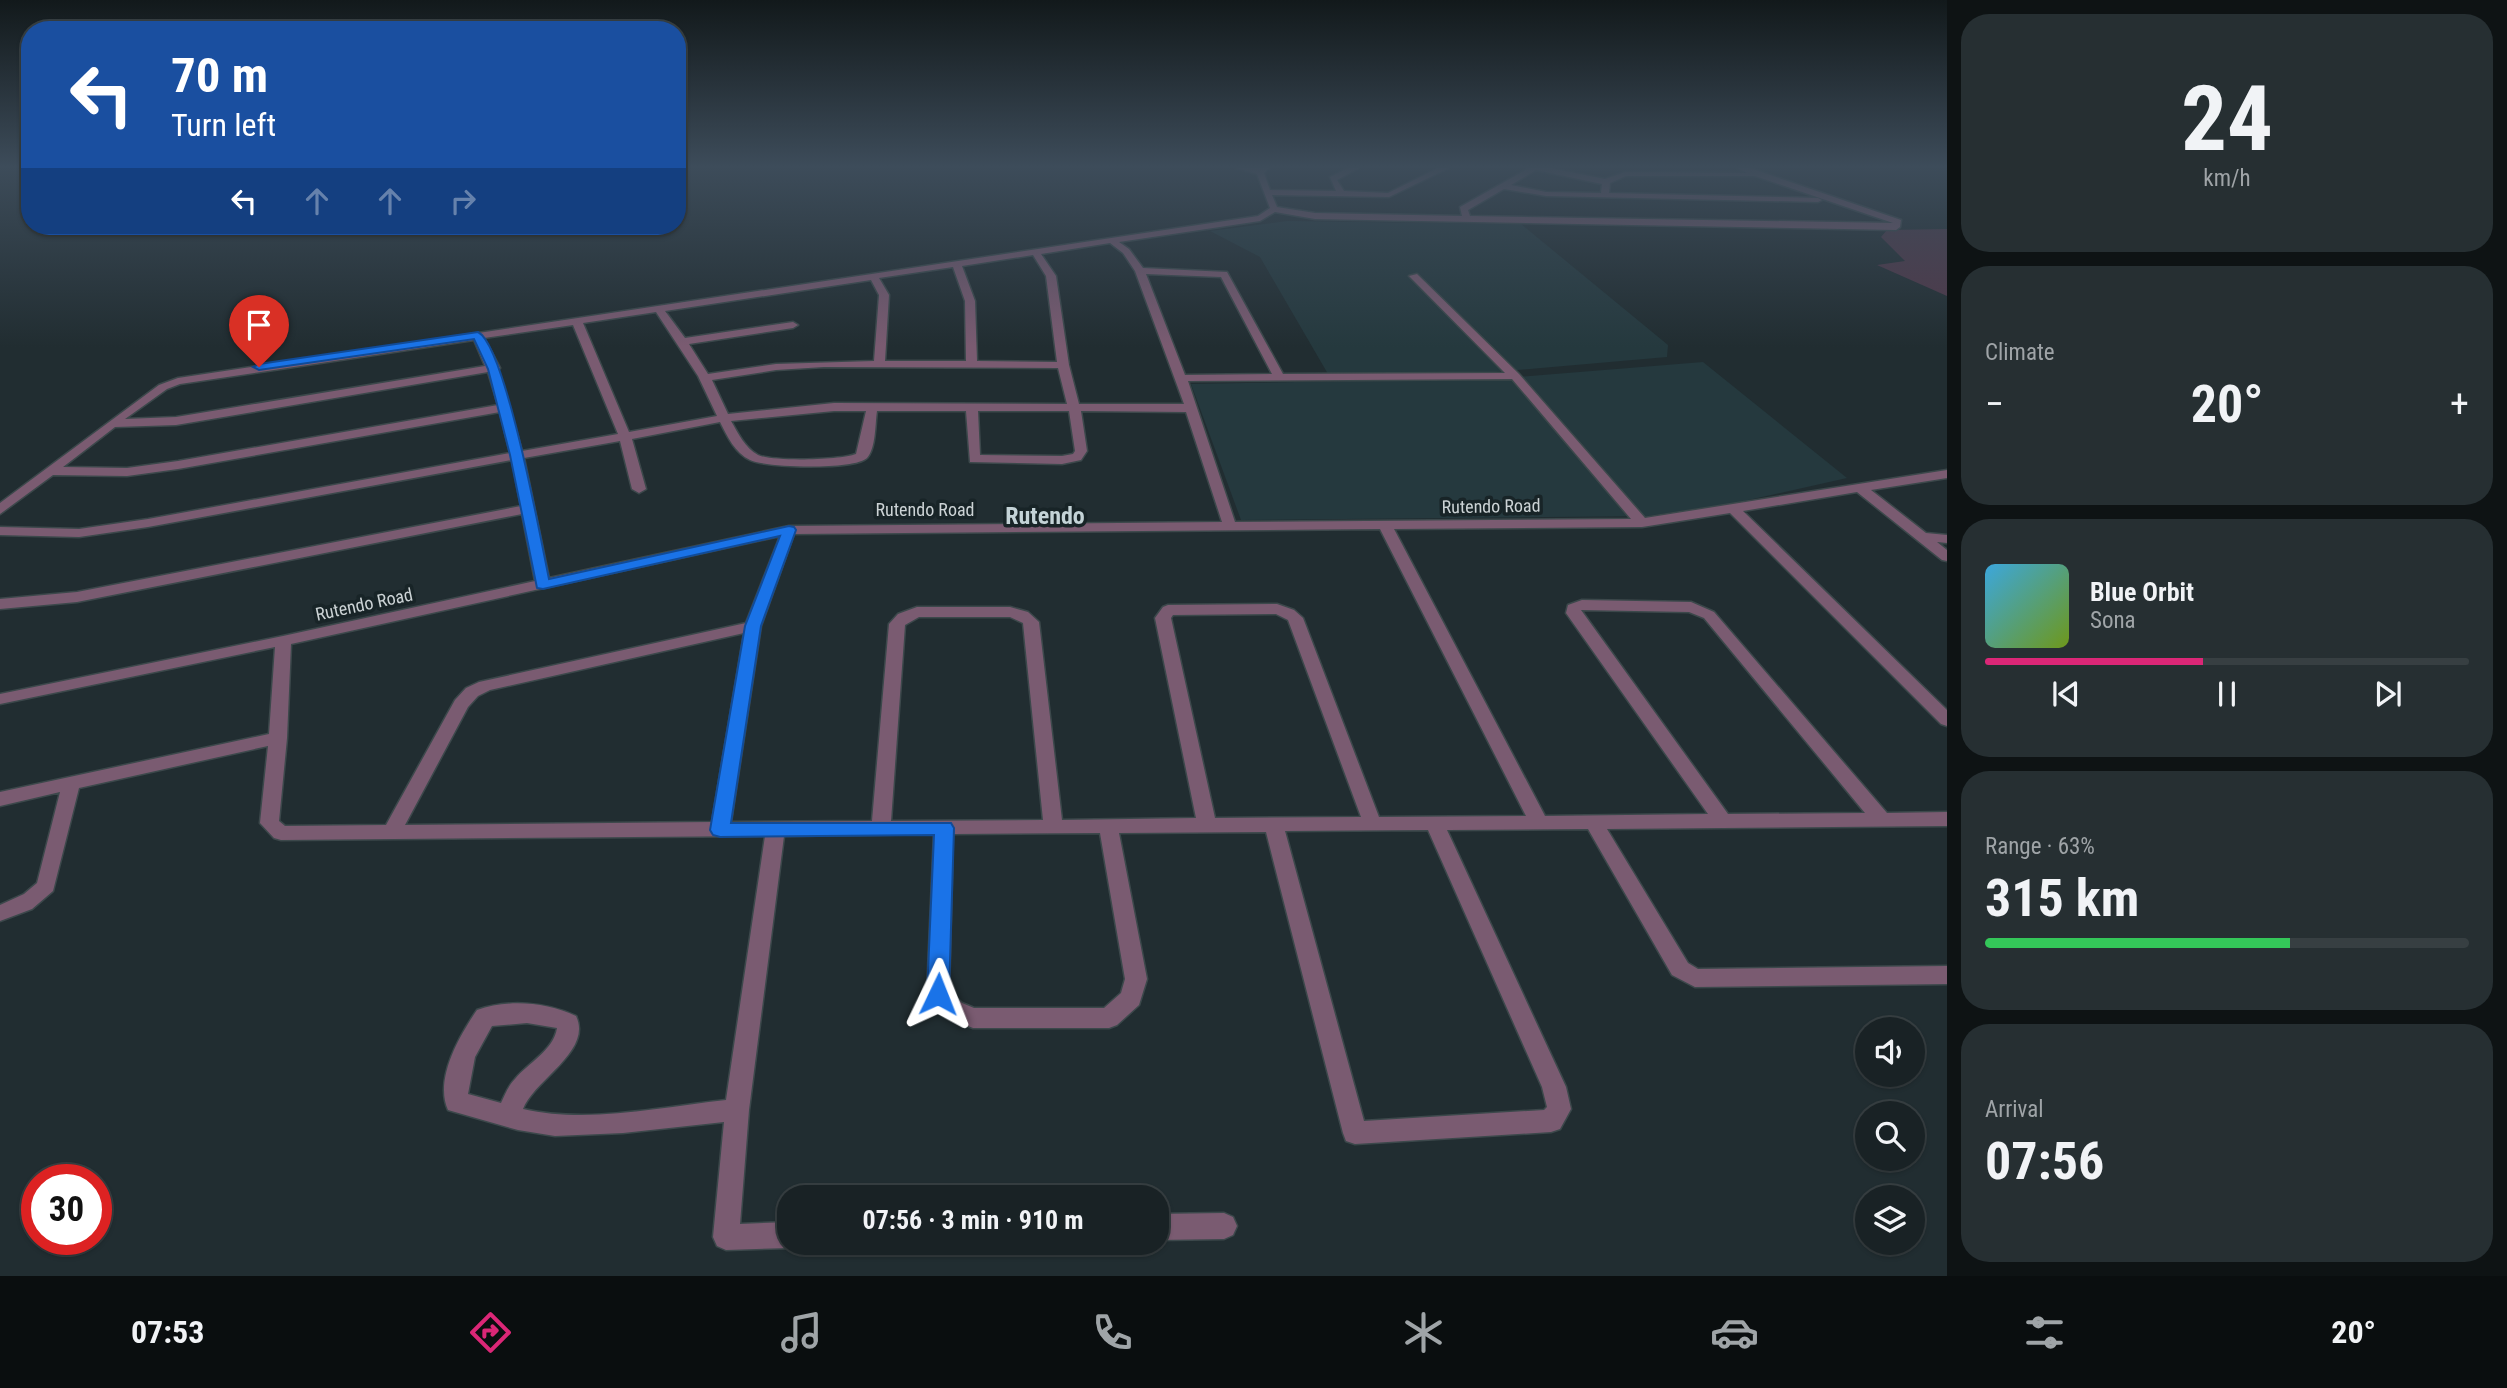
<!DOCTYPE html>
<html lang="en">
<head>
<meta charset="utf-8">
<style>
	body { margin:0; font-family:"Roboto Condensed",sans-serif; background:#262f32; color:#f1f3f6; height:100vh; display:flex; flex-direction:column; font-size:26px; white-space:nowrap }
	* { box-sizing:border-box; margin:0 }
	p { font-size:23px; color:#9fa4a7 }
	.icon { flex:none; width:38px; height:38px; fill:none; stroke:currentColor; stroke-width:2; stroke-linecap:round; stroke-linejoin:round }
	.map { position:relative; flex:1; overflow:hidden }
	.drawer { display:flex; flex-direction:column; gap:14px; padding:14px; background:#0e1314; width:560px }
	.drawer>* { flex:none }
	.top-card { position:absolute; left:21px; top:21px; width:665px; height:214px; border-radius:28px; box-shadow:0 2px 5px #0004,0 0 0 2px #373f42; background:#1a4fa0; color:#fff; overflow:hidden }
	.controls { position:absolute; left:1855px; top:1017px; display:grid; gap:14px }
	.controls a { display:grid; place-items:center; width:70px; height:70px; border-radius:50%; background:#192225; box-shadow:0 2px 5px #0004,0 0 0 2px #373f42; font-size:35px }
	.speed { position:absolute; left:21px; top:1164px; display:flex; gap:14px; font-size:35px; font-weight:700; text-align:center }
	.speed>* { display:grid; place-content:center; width:91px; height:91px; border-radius:50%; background:#192225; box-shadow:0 2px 5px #0004,0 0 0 2px #373f42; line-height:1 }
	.speed .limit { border:10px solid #d22; background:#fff; color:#111 }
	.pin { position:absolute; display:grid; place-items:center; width:60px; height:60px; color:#fff; margin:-72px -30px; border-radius:50% 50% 50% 0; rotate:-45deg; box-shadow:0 0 7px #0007 }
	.pin .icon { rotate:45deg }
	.me { position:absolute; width:77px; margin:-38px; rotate:2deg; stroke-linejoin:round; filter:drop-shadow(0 0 5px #0008) }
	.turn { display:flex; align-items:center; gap:24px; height:147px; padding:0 35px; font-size:32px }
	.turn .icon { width:91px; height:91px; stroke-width:2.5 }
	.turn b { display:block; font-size:49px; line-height:60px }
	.lanes { display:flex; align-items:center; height:66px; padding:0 35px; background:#0003; justify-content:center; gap:35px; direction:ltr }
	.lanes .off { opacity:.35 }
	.big { font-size:52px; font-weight:700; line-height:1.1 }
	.drawer .card { flex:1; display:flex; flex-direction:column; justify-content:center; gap:10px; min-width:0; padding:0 24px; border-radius:28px; background:#262f32 }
	.drawer .dial { align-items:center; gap:0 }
	.dial b { font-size:91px; line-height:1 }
	.song { display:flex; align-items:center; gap:21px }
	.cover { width:84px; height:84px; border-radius:10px; background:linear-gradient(135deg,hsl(200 70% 55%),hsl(80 70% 35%)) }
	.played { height:7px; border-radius:4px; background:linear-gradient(90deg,#db2777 45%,#373f42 45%) }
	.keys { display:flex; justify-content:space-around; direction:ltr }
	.heat { display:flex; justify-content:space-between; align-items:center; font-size:38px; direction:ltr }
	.charge { height:10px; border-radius:5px; background:linear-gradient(90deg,#34c759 63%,#373f42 0) }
	.trip { position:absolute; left:777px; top:1185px; width:392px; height:70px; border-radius:28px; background:#192225; box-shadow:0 2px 5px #0004,0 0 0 2px #373f42; font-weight:700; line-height:70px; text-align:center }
	.tabs { display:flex; height:112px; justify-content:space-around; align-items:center; background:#0a0e0f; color:#9fa4a7 }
	.tabs .icon { width:49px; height:49px }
	.tabs .on { color:#db2777 }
	.tabs b { font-size:32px; color:#f1f3f6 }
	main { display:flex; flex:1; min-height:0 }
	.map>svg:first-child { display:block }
	.built { fill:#25393e }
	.green { fill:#503748 }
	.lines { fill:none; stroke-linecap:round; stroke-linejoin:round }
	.minor-casing { stroke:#3c484b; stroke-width:3 }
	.minor { fill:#7a5b71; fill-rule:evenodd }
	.route { fill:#1a73e8; stroke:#114b97; stroke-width:2 }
	.labels { text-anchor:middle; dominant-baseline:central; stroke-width:7; stroke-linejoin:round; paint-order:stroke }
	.street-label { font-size:18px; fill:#ccd3d5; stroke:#182427 }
	.district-label { font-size:24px; font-weight:bold; fill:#c4d3d7; stroke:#182427 }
</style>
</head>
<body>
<main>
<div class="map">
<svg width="1947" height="1276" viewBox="0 0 1947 1276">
	<rect width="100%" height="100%" fill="#212d31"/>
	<g class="built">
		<polygon points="1287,221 1521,224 1668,345 1667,357 1495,372 1328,374 1260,257 1210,231"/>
		<polygon points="1703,362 1847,478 1735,503 1648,516 1241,520 1191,384 1505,378"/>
	</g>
	<polygon class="green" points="1947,229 1947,296 1877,265 1905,261 1881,237 1887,230"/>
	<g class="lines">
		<g class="minor-casing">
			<g id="minor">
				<path d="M1236,168H1269L1264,173L1270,190L1336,191L1330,177L1348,168H1359L1337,180L1344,191L1388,193L1438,168H1449L1389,197L1272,195L1277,207L1315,213L1462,216L1460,207L1529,168H1550L1605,179L1625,172L1747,173L1737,168H1750L1901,220L1900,227L1896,230L1315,219L1275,212L1260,221L1119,242L1129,249L1143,268L1227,272L1283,374L1505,373L1409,276L1417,274L1519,374L1645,518L1947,470V478L1871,490L1926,533L1947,535V543L1937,542L1947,550V561L1942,560L1857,492L1743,511L1947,710V726L1941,724L1730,513L1642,527L1394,529L1545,816L1708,814L1566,613L1568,605L1582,600L1691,602L1714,612L1887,813L1947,812V826L1607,829L1688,963L1698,969L1947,966V984L1695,987L1672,975L1588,829L1447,830L1566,1087L1571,1109L1560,1129L1551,1132L1355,1144L1346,1141L1343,1133L1266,832L1119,833L1147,979L1139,1005L1117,1025L1109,1028H973L946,1017L927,994L934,834L784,836L749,1110L740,1224L789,1222V1242H799L789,1248L726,1250L717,1246L713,1237L724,1122L623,1133L555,1136L518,1130L448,1110C434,1079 460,1035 477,1010C508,999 546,1002 576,1016C593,1051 534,1080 523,1109C588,1124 661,1107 726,1100L765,836L281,840L274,838L260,823L268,746L79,788L53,891L32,909L0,921V905L24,894L37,883L60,792L0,806V792L269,734L275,647L0,704V694L283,636L535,581L522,514L77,602L0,609V599L77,592L521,506L512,460L148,527L79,537L0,535V527L79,529L148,519L510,453L500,412L178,469L127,476L53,475L0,514V503L159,385L178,378L1258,216L1270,208L1257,174ZM1536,170L1602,184L1601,193L1546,192L1511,185ZM1626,176H1755L1893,223L1470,216L1468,210L1504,189L1546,196L1818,202L1822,200L1818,198L1609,193L1610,183ZM1110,243L1123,253L1135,271L1184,404H1079L1069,365L1056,276L1041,254ZM1033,255L1046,276L1057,362L977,361L975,301L962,266ZM953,267L965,301L966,361H885L889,295L879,278ZM1146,274L1221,277L1272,374L1185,375ZM871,280L879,295L874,361L776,364L708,374L689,344L793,328L798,325L793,322L685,338L665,311ZM656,312L698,376L717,416L629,432L583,323ZM573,325L618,434L522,451L498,370L500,368L484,338ZM474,340L485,366L176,417L125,419L167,389L180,384ZM824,367L1058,368L1067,404L834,403L728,414L712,380L776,370ZM488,372L498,405L178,461L127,468L63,467L115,427L176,425ZM1512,379L1631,519L1235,522L1188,381ZM834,411H866L856,454C841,460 773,462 758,455C745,448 738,433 731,421ZM877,411H966L970,462L1062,464L1081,460L1087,451L1081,411L1186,412L1222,522L789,526L549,578L524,458L620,441L632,489L639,493L646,489L632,439L720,422C727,436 735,453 750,460C766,468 855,470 867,458C876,448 875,424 877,411ZM978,411H1069L1075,451L1073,454L1062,456L980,455ZM1380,529L1526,816L1379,817L1303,618L1294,610L1277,604L1168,605L1163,607L1155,618L1196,818L1062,820L1039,622L1028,612L1010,607H917L898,614L889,624L872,821L731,822L761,626L794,534ZM780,536L746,623L479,682L466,688L455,700L386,825L285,826L279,821L287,738L291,644ZM1581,610L1689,612L1704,618L1865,813L1728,814ZM1276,614L1288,620L1361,817L1215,818L1171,618L1173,615ZM919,617H1010L1023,623L1043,820L891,821L905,625ZM744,633L712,822L405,825L468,707L478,696L490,690ZM1428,830L1542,1087L1547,1107L1544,1110L1364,1121L1285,831ZM1100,833L1125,979L1121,993L1104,1008H974L962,1003L949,991L953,834ZM527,1023L557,1028C554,1050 528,1063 515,1079C508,1086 505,1095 501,1103L468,1094L475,1057L492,1026Z"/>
				<polygon points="1224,1213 1233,1217 1237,1226 1233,1235 1224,1239 1157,1240 1157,1214"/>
			</g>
		</g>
		<use href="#minor" class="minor"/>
	</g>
	<linearGradient id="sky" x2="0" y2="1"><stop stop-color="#12191b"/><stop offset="0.48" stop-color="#3d4c5a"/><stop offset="1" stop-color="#3d4c5a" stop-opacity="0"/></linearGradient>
	<rect width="1947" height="347" fill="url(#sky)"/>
	<path class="route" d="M478,332C506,346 541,541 549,579L789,526L794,527L796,530L761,626L731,823H951L954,828L949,994L946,1001L938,1004L931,1001L927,994L934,835L720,837L713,835L710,830L745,626L780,536L543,589L537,588L510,455L488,369L474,339L259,370L253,367L259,364Z"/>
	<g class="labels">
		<g class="street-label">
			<text transform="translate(1491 506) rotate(-1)">Rutendo Road</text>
			<text x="925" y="509">Rutendo Road</text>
			<text transform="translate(364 604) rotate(-12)">Rutendo Road</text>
		</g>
		<g class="district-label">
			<text x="1045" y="516">Rutendo</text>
		</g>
	</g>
</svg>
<div class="controls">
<a><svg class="icon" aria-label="sound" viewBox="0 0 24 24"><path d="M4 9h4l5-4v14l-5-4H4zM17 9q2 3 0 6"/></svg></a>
<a><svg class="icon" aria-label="search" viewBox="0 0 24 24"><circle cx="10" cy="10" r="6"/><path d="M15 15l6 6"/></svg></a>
<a><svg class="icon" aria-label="layers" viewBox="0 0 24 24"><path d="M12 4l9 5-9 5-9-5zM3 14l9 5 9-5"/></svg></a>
</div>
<div class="speed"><div class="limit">30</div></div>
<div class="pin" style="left:259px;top:367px;background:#d93025"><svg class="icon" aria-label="arrive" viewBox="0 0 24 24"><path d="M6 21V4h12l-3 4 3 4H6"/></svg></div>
<svg class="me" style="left:938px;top:994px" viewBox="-20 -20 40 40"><path d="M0-17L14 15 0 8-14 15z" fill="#1a73e8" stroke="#fff" stroke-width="4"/></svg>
<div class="trip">07:56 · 3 min · 910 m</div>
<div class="top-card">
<div class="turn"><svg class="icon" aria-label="left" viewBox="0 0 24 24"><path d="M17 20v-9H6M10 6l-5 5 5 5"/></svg><div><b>70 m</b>Turn left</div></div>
<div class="lanes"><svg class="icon" aria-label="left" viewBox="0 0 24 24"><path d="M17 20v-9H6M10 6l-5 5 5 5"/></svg><svg class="icon off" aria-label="ahead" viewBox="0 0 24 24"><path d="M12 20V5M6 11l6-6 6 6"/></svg><svg class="icon off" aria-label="ahead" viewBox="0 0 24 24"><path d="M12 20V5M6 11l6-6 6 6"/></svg><svg class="icon off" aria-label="right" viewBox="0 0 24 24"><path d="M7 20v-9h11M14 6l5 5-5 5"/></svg></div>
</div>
</div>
<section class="drawer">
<div class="card dial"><b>24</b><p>km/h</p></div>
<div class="card"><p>Climate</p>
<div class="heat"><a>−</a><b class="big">20°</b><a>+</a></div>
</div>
<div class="card">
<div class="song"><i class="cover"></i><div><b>Blue Orbit</b><p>Sona</p></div></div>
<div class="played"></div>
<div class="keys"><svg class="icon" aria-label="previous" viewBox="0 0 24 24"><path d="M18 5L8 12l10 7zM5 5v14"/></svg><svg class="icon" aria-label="pause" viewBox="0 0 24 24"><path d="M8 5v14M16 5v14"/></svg><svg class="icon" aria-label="next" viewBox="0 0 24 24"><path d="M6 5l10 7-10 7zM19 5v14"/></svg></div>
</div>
<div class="card"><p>Range · 63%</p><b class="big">315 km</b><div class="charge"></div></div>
<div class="card"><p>Arrival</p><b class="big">07:56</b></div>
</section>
</main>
<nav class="tabs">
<b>07:53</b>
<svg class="icon on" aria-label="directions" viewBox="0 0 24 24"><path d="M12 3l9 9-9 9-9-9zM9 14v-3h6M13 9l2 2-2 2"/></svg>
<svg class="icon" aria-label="music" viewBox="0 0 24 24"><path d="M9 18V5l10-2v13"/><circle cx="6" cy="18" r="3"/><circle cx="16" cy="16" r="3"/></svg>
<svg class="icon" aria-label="phone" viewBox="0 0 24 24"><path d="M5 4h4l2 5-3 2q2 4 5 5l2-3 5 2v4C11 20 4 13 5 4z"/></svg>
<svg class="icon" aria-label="climate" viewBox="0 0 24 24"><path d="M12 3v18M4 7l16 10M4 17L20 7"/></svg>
<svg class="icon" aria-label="car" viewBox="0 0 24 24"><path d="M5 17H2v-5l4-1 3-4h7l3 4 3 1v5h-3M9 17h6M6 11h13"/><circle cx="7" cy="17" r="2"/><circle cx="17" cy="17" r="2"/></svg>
<svg class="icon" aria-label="filters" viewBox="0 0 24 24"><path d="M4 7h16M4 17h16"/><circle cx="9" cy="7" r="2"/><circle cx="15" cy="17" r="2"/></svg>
<b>20°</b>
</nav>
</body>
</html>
